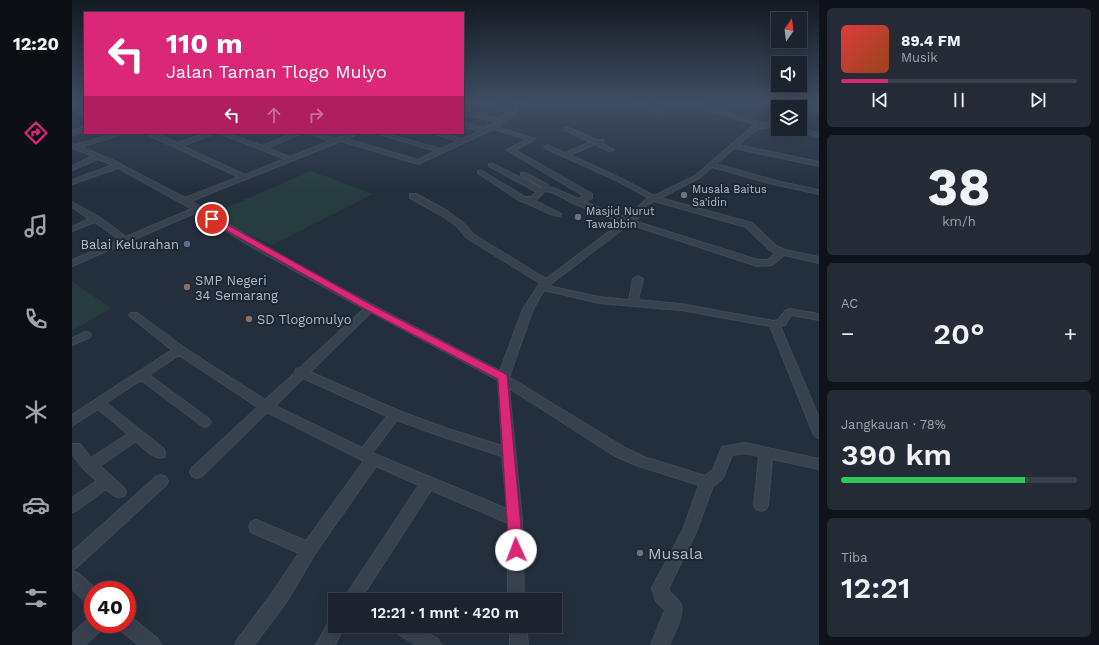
<!DOCTYPE html>
<html lang="id">
<head>
<meta charset="utf-8">
<style>
	body { margin:0; font-family:"Work Sans",sans-serif; background:#242b36; color:#f1f3f6; height:100vh; display:flex; flex-direction:column; font-size:15px; white-space:nowrap }
	* { box-sizing:border-box; margin:0 }
	p { font-size:13px; color:#a0a4aa }
	.icon { flex:none; width:22px; height:22px; fill:none; stroke:currentColor; stroke-width:2; stroke-linecap:round; stroke-linejoin:round }
	.map { position:relative; flex:1; overflow:hidden }
	.drawer { display:flex; flex-direction:column; gap:8px; padding:8px; background:#0f1319; width:280px }
	.drawer>* { flex:none }
	.top-card { position:absolute; left:12px; top:12px; width:380px; height:122px; border-radius:0px; box-shadow:0 4px 16px #0002,0 0 0 1px #39404a; background:#db2777; color:#fff; overflow:hidden }
	.needle { width:26px; rotate:14deg }
	.tools { position:absolute; left:699px; top:12px; display:grid; gap:8px }
	.tools a { display:grid; place-items:center; width:36px; height:36px; border-radius:0px; background:#1b232e; box-shadow:0 4px 16px #0002,0 0 0 1px #39404a; font-size:20px }
	.speed { position:absolute; left:12px; top:581px; display:flex; gap:8px; font-size:20px; font-weight:700; text-align:center }
	.speed>* { display:grid; place-content:center; width:52px; height:52px; border-radius:50%; background:#1b232e; box-shadow:0 4px 16px #0002,0 0 0 1px #39404a; line-height:1 }
	.speed .limit { border:6px solid #d22; background:#fff; color:#111 }
	.pin { position:absolute; display:grid; place-items:center; width:34px; height:34px; color:#fff; margin:-17px; border:2px solid #fff; border-radius:50%; box-shadow:0 1px 4px #0007 }
	.me { position:absolute; width:44px; margin:-22px; rotate:358deg; stroke-linejoin:round; filter:drop-shadow(0 0 3px #0008) }
	.turn { display:flex; align-items:center; gap:14px; height:84px; padding:0 16px; font-size:18px }
	.turn .icon { width:52px; height:52px; stroke-width:2.5 }
	.turn b { display:block; font-size:28px; line-height:34px }
	.lanes { display:flex; align-items:center; height:38px; padding:0 16px; background:#0003; justify-content:center; gap:20px; direction:ltr }
	.lanes .off { opacity:.35 }
	.big { font-size:30px; font-weight:600; line-height:1.1 }
	.drawer .widget { flex:1; display:flex; flex-direction:column; justify-content:center; gap:6px; min-width:0; padding:0 14px; border-radius:6px; background:#242b36 }
	.drawer .dial { align-items:center; gap:0 }
	.dial b { font-size:52px; line-height:1 }
	.song { display:flex; align-items:center; gap:12px }
	.cover { width:48px; height:48px; border-radius:6px; background:linear-gradient(135deg,hsl(0 70% 55%),hsl(20 70% 35%)) }
	.played { height:4px; border-radius:2px; background:linear-gradient(90deg,#db2777 20%,#39404a 20%) }
	.keys { display:flex; justify-content:space-around; direction:ltr }
	.heat { display:flex; justify-content:space-between; align-items:center; font-size:22px; direction:ltr }
	.charge { height:6px; border-radius:3px; background:linear-gradient(90deg,#34c759 78%,#39404a 0) }
	.trip { position:absolute; left:256px; top:593px; width:234px; height:40px; border-radius:0px; background:#1b232e; box-shadow:0 4px 16px #0002,0 0 0 1px #39404a; font-weight:600; line-height:40px; text-align:center }
	main { display:flex; flex:1; min-height:0 }
	.menu { display:flex; flex-direction:column; width:72px; justify-content:space-around; align-items:center; background:#0b0e12; color:#a0a4aa }
	.menu .icon { width:28px; height:28px }
	.menu .selected { color:#db2777 }
	.menu b { font-size:18px; color:#f1f3f6 }
	.map>svg:first-child { display:block }
	.green { fill:#263c3f }
	.lines { fill:none; stroke-linecap:round; stroke-linejoin:round }
	.minor-casing { stroke:#414a57; stroke-width:2 }
	.minor { fill:#38414e; fill-rule:evenodd }
	.route { fill:#db2777; stroke:#8e194d }
	.worship-dot { fill:#6b7280; stroke:#1d2633; stroke-width:1.5 }
	.service-dot { fill:#5c6f8a; stroke:#1d2633; stroke-width:1.5 }
	.education-dot { fill:#8d6e63; stroke:#1d2633; stroke-width:1.5 }
	.labels { text-anchor:middle; dominant-baseline:central; stroke-width:4; stroke-linejoin:round; paint-order:stroke }
	.far-poi-label { font-size:11px; fill:#b4bcc9; stroke:#1d2633; text-anchor:start }
	.poi-label { font-size:13px; fill:#b4bcc9; stroke:#1d2633; text-anchor:start }
	.near-poi-label { font-size:16px; fill:#b4bcc9; stroke:#1d2633; text-anchor:start }
</style>
</head>
<body>
<main>
<nav class="menu">
<b>12:20</b>
<svg class="icon selected" aria-label="directions" viewBox="0 0 24 24"><path d="M12 3l9 9-9 9-9-9zM9 14v-3h6M13 9l2 2-2 2"/></svg>
<svg class="icon" aria-label="music" viewBox="0 0 24 24"><path d="M9 18V5l10-2v13"/><circle cx="6" cy="18" r="3"/><circle cx="16" cy="16" r="3"/></svg>
<svg class="icon" aria-label="phone" viewBox="0 0 24 24"><path d="M5 4h4l2 5-3 2q2 4 5 5l2-3 5 2v4C11 20 4 13 5 4z"/></svg>
<svg class="icon" aria-label="climate" viewBox="0 0 24 24"><path d="M12 3v18M4 7l16 10M4 17L20 7"/></svg>
<svg class="icon" aria-label="car" viewBox="0 0 24 24"><path d="M5 17H2v-5l4-1 3-4h7l3 4 3 1v5h-3M9 17h6M6 11h13"/><circle cx="7" cy="17" r="2"/><circle cx="17" cy="17" r="2"/></svg>
<svg class="icon" aria-label="filters" viewBox="0 0 24 24"><path d="M4 7h16M4 17h16"/><circle cx="9" cy="7" r="2"/><circle cx="15" cy="17" r="2"/></svg>
</nav>
<div class="map">
<svg width="747" height="645" viewBox="0 0 747 645">
	<rect width="100%" height="100%" fill="#242f3e"/>
	<g class="green">
		<polygon points="239,171 301,194 200,245 137,215"/>
		<polygon points="0,281 39,308 0,331"/>
	</g>
	<g class="lines">
		<g class="minor-casing">
			<g id="minor">
				<path d="M393,100H402L437,109L450,100H454V102L442,110L445,111V113L425,127L463,139L443,150L520,194V198L512,202L555,218C564,212 567,203 577,198L548,182L473,148L472,147L475,145L493,153L518,142L493,130V128H497L524,140H531L532,141L529,143L542,150L537,151L523,144L498,155L552,180L582,196L623,176L680,127L685,125L605,101L585,108L591,111L588,113L553,100H561L580,107L598,100H613L690,123H706V127C683,127 682,131 666,145L747,162V166L662,148L644,164L704,181L747,190V194L701,184L640,167L627,178L588,198L680,223L704,246L713,250L747,257V263L712,255L700,265L685,266L557,224L476,286L527,297L557,300L561,279L566,276L571,279L566,300L609,304L702,321L706,320L713,311L718,309L747,314V320L719,315L713,325L708,326L747,418V438L743,436L741,433L698,326L609,310L527,303L472,290L461,309L437,377L553,448L572,457L633,476L641,470L650,447L673,443L747,459V469L700,459L696,505L694,509L689,511L684,509L682,505L687,456L673,453L660,455L651,478L641,486L624,532L596,589C599,594 605,598 608,603C614,613 601,635 597,645H579L593,610L584,601L580,588L611,530L627,485L564,465L543,456L437,388L450,519L452,600H436V523L359,490L288,600H271L347,485L304,466L242,555L215,601L182,645H163L166,639L203,589L227,553L179,532L177,527L179,522L184,520L234,541L292,461L195,412L130,476L125,478L120,476L118,472L120,468L186,407L107,355L77,375L137,419L139,422L137,425L133,427L129,425L69,380L34,403L92,449L93,453L92,457C81,460 72,448 64,441L28,466L52,488L54,492L52,496C44,499 40,494 34,489L5,510L0,512V498L25,481L13,470L0,454V444H8L19,458L56,434L26,409L0,426V415L100,350L59,317L57,315L59,313H65L111,347L193,400L223,373L224,369L228,368L292,309L173,243L125,212L0,266V260L48,240L23,222L0,231V227L17,219L0,207V202L27,217L54,237L120,209L46,168L0,184V180L41,165L26,159L0,170V166L21,156L0,148V144L3,145L44,133H53L9,147L40,160L113,198L167,177L77,135V133H82L105,143L135,133H144L110,146L173,175L213,159L147,133H155L190,146L223,133H231L195,148L218,157L258,141L237,133C246,133 253,137 262,138C267,139 279,133 287,133L275,139L346,160L364,151L303,133H312L369,149L386,141L360,133H369L390,139L408,131L391,127V123L412,128L425,122L391,114V110L426,119L438,112ZM421,129L455,139L435,150L512,196L506,199L484,189L477,187L476,185L453,173H449V175L471,187L469,188L421,164H417V166L465,192L459,197H453L410,171H406V173L448,201C459,203 478,217 488,216L489,214L463,201L473,191L480,192L503,204L550,222L474,279L401,234L390,222L375,211L344,194H338V198L369,215L385,226L395,238L468,283L451,309L428,371C323,317 218,264 119,201L269,141L346,164ZM582,201L674,227L698,250L704,253L695,260H686L562,221L571,214L574,205ZM299,312L426,380L430,446L373,428L327,411L238,372ZM231,378L315,416L290,448L203,406ZM325,420L366,435L430,456L435,509L300,453Z"/>
				<polygon points="688,100 694,100 694,103 711,107 706,108 689,105"/>
				<polygon points="737,100 743,100 738,108 747,109 747,113 736,111 728,116 728,112 733,108"/>
				<polygon points="13,101 13,105 0,109 0,105"/>
				<polygon points="13,110 13,114 9,115 6,113"/>
				<polygon points="13,126 13,130 0,135 0,131"/>
				<polygon points="718,129 728,129 747,133 747,137"/>
				<polygon points="14,332 18,333 19,335 18,337 0,345 0,338"/>
				<polygon points="89,475 94,477 96,481 94,485 5,567 0,569 0,552 84,477"/>
				<polygon points="1,571 7,574 25,590 21,590 21,605 15,603 0,589"/>
				<polygon points="21,616 21,624 31,624 29,630 13,645 0,645 0,634 17,618"/>
				<polygon points="55,616 60,618 86,639 89,645 67,645 48,630 46,624 55,624"/>
				<polygon points="263,618 263,626 272,626 263,645 244,645 258,620"/>
				<polygon points="321,626 345,626 366,639 369,645 344,645 323,632"/>
				<polygon points="438,626 454,626 456,645 438,645"/>
			</g>
		</g>
		<use href="#minor" class="minor"/>
	</g>
	<linearGradient id="sky" x2="0" y2="1"><stop stop-color="#141a22"/><stop offset="0.53" stop-color="#3f4d63"/><stop offset="1" stop-color="#3f4d63" stop-opacity="0"/></linearGradient>
	<rect width="747" height="190" fill="url(#sky)"/>
	<polygon class="route" points="138,218 143,218 301,306 435,375 451,550 449,554 444,556 439,554 437,550 426,379 295,310 138,221"/>
	<g class="worship-dot">
		<circle cx="612" cy="195" r="4"/>
		<circle cx="506" cy="217" r="4"/>
		<circle cx="568" cy="553" r="4"/>
	</g>
	<circle class="service-dot" cx="115" cy="244" r="4"/>
	<g class="education-dot">
		<circle cx="115" cy="287" r="4"/>
		<circle cx="177" cy="319" r="4"/>
	</g>
	<g class="labels">
		<g class="far-poi-label">
			<text x="620" y="189">Musala Baitus<tspan x="620" dy="13">Sa'idin</tspan></text>
			<text x="514" y="211">Masjid Nurut<tspan x="514" dy="13">Tawabbin</tspan></text>
		</g>
		<g class="poi-label">
			<text x="107" y="244" text-anchor="end">Balai Kelurahan</text>
			<text x="123" y="280">SMP Negeri<tspan x="123" dy="15">34 Semarang</tspan></text>
			<text x="185" y="319">SD Tlogomulyo</text>
		</g>
		<g class="near-poi-label">
			<text x="576" y="553">Musala</text>
		</g>
	</g>
</svg>
<div class="tools">
<a><svg class="needle" viewBox="-14 -14 28 28"><path d="M0-13l5 13h-10z" fill="#e53935"/><path d="M0 13l5-13h-10z" fill="#a0a4aa"/></svg></a>
<a><svg class="icon" aria-label="sound" viewBox="0 0 24 24"><path d="M4 9h4l5-4v14l-5-4H4zM17 9q2 3 0 6"/></svg></a>
<a><svg class="icon" aria-label="layers" viewBox="0 0 24 24"><path d="M12 4l9 5-9 5-9-5zM3 14l9 5 9-5"/></svg></a>
</div>
<div class="speed"><div class="limit">40</div></div>
<div class="pin" style="left:140px;top:219px;background:#d93025"><svg class="icon" aria-label="arrive" viewBox="0 0 24 24"><path d="M6 21V4h12l-3 4 3 4H6"/></svg></div>
<svg class="me" style="left:444px;top:550px" viewBox="-20 -20 40 40"><circle r="19" fill="#fff"/><path d="M0-13L10 11 0 6-10 11z" fill="#db2777"/></svg>
<div class="trip">12:21 · 1 mnt · 420 m</div>
<div class="top-card">
<div class="turn"><svg class="icon" aria-label="left" viewBox="0 0 24 24"><path d="M17 20v-9H6M10 6l-5 5 5 5"/></svg><div><b>110 m</b>Jalan Taman Tlogo Mulyo</div></div>
<div class="lanes"><svg class="icon" aria-label="left" viewBox="0 0 24 24"><path d="M17 20v-9H6M10 6l-5 5 5 5"/></svg><svg class="icon off" aria-label="ahead" viewBox="0 0 24 24"><path d="M12 20V5M6 11l6-6 6 6"/></svg><svg class="icon off" aria-label="right" viewBox="0 0 24 24"><path d="M7 20v-9h11M14 6l5 5-5 5"/></svg></div>
</div>
</div>
<section class="drawer">
<div class="widget">
<div class="song"><i class="cover"></i><div><b>89.4 FM</b><p>Musik</p></div></div>
<div class="played"></div>
<div class="keys"><svg class="icon" aria-label="previous" viewBox="0 0 24 24"><path d="M18 5L8 12l10 7zM5 5v14"/></svg><svg class="icon" aria-label="pause" viewBox="0 0 24 24"><path d="M8 5v14M16 5v14"/></svg><svg class="icon" aria-label="next" viewBox="0 0 24 24"><path d="M6 5l10 7-10 7zM19 5v14"/></svg></div>
</div>
<div class="widget dial"><b>38</b><p>km/h</p></div>
<div class="widget"><p>AC</p>
<div class="heat"><a>−</a><b class="big">20°</b><a>+</a></div>
</div>
<div class="widget"><p>Jangkauan · 78%</p><b class="big">390 km</b><div class="charge"></div></div>
<div class="widget"><p>Tiba</p><b class="big">12:21</b></div>
</section>
</main>
</body>
</html>
